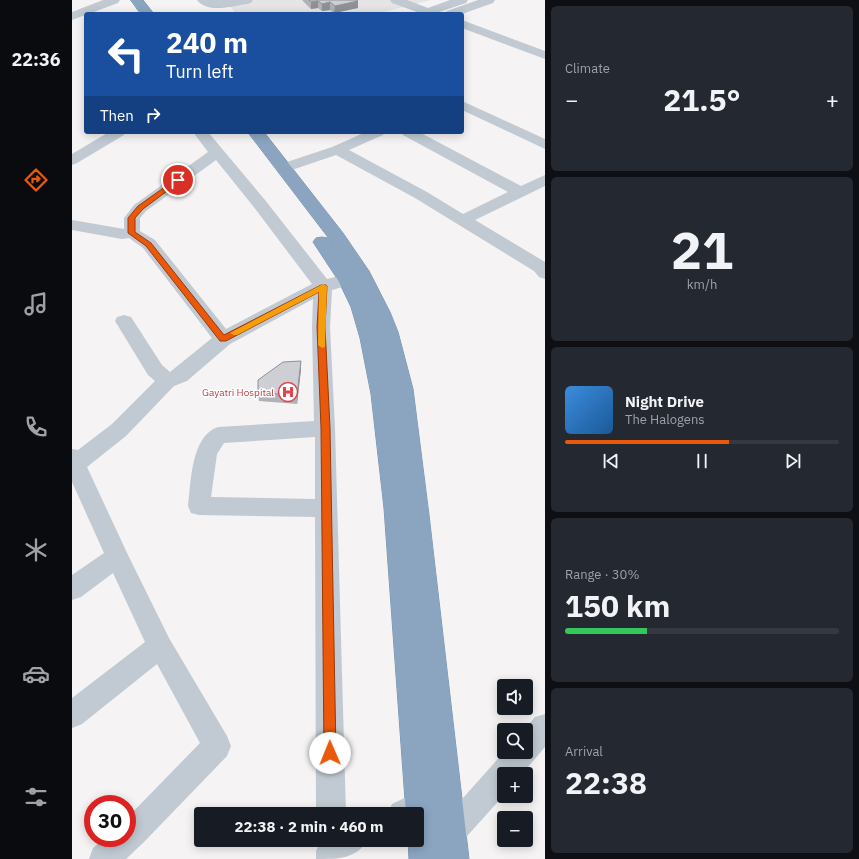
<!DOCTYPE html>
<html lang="en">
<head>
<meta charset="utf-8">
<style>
	body { margin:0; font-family:"IBM Plex Sans",sans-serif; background:#242831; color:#f1f3f6; height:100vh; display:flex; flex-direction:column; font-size:15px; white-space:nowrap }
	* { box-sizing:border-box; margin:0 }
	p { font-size:13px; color:#9ea1a6 }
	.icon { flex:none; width:22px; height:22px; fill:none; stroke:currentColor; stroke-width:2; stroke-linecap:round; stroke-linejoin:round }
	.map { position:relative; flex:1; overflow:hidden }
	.sheet { display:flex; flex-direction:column; gap:6px; padding:6px; background:#0d0f14; width:314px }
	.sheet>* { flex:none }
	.guide { position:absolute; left:12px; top:12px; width:380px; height:122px; border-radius:4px; box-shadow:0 2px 10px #0003; background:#1a4fa0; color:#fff; overflow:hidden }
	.tools { position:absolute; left:425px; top:679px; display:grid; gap:8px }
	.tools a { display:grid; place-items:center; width:36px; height:36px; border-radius:4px; background:#171b24; box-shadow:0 2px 10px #0003; font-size:20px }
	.speed { position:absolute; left:12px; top:795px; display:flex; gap:8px; font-size:20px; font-weight:700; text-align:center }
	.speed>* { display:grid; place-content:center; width:52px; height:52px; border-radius:50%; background:#171b24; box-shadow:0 2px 10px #0003; line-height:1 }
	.speed .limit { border:6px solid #d22; background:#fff; color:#111 }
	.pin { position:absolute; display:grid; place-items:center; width:34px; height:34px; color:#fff; margin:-17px; border:2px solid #fff; border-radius:50%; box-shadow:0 1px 4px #0007 }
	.me { position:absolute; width:44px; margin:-22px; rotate:359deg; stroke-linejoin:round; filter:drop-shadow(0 0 3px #0008) }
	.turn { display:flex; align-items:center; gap:14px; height:84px; padding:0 16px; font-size:18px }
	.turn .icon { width:52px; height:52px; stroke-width:2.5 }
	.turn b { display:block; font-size:28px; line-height:34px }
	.then { display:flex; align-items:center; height:38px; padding:0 16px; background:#0003; gap:8px; font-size:15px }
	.big { font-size:30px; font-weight:700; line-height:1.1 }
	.sheet .tile { flex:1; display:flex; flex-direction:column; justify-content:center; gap:6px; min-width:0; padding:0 14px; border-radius:6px; background:#242831 }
	.sheet .dial { align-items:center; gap:0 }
	.dial b { font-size:52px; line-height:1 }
	.song { display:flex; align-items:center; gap:12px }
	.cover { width:48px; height:48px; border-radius:6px; background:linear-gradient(135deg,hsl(210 70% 55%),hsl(210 70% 35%)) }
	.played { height:4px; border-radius:2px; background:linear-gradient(90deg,#ea580c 60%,#363941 60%) }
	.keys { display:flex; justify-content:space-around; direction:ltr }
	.heat { display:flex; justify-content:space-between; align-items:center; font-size:22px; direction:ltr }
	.charge { height:6px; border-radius:3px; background:linear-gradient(90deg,#34c759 30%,#363941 0) }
	.trip { position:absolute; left:122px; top:807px; width:230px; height:40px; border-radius:4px; background:#171b24; box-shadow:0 2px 10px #0003; font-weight:700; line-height:40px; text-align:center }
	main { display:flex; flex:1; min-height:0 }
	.dock { display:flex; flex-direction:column; width:72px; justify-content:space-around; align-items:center; background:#090b0e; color:#9ea1a6 }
	.dock .icon { width:28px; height:28px }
	.dock .on { color:#ea580c }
	.dock b { font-size:18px; color:#f1f3f6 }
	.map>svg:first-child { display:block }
	.education { fill:#e6e4e5 }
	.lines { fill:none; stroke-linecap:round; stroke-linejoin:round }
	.highway-casing { stroke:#7690ad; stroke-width:1 }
	.minor { fill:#c1cad2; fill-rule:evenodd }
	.highway { fill:#8ba5c1; fill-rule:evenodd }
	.wall { fill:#b0b2b7 }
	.shaded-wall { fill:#909195 }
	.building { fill:#cdcfd5; stroke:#909195 }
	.route { fill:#ea580c; stroke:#983908 }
	.slow { fill:#f59e0b }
	.labels { text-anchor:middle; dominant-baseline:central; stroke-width:3; stroke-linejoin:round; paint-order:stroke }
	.health-label { font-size:10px; fill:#be3a42; stroke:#fff; text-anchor:end }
</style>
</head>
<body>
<main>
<nav class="dock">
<b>22:36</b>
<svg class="icon on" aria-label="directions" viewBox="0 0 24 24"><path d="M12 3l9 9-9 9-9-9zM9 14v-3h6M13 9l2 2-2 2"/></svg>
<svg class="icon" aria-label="music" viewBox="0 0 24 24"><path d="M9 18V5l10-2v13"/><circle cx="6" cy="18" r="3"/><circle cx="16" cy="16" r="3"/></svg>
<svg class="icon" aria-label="phone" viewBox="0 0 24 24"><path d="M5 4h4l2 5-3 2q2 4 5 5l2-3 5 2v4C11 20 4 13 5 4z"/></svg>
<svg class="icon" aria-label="climate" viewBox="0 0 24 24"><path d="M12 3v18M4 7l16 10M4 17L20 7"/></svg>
<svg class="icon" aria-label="car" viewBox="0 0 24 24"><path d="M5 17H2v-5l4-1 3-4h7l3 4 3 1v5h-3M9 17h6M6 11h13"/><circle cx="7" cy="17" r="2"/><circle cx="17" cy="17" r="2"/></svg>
<svg class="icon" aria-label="filters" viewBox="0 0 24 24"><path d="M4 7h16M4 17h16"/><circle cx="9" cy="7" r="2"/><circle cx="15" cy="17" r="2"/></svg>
</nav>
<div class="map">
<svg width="473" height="859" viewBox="0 0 473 859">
	<rect width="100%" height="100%" fill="#f5f3f3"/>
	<polygon class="education" points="152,0 359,0 304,14 165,14"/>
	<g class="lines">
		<g class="highway-casing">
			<g id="highway">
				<polygon points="59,0 71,0 82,14 69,14"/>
				<polygon points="176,132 192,132 271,233 297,271 318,312 326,332 341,389 357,515 397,859 337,859 336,840 345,840 345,814 334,814 312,508 299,394 288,338 279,307 266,280 241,242 244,238 250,237 256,238 272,261 258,240"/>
			</g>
		</g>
		<g class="minor">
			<polygon points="31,0 48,0 46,3 0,20 0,12"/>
			<path d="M125,0H181L179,3L175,4C161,6 136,14 125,0Z"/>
			<polygon points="318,0 335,0 356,8 378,0 396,0 394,3 367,12 368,14 343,14 345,12 320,3"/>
			<polygon points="406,0 423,0 421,3 390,14 373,14 375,11"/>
			<polygon points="390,20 473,51 473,59 390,28"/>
			<polygon points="390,101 473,139 473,149 390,110"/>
			<polygon points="37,132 54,132 52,135 5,163 0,165 0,154"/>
			<path d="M121,132H136L193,200L255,279L275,274L281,276L284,280L281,284L260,290L258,327L263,428L274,814H244L243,517L127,515L119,513L116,506C119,482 119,436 146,427L242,421L240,327L241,299L158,344L115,381L102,386L54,436L15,467L56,555L97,638L155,736L159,746L155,756L72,842L54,859H17L21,848L33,838H55V818L128,743L85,664L10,724L0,728V698L73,642L41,573L9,597L0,600V575L32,553L0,482V449L6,450L40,424L83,381L76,375L43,321L45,317L52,315L59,317L90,365L98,372L140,338L71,248L57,238L50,239L0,230V220L52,229V218L62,205L136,152ZM144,160L181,206L240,284L154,329L83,240L68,231V218L74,211ZM243,437V499L139,497L145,454L152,443Z"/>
			<polygon points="294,132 313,132 311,135 277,150 355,192 391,214 436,192 331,135 329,132 347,132 449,186 473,175 473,186 403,220 473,262 473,279 467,277 462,271 343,198 264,155 211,173 206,171 203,168 206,165 260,147"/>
			<polygon points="473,714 473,747 450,774 432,774 432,795 387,845 377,850 367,845 362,835 367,825 432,752 454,752 454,730 452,730 463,717"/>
			<polygon points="349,790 359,794 363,804 359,814 345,822 345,814 315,814 320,804"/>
			<path d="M249,840H295C285,859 266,859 244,859V851Z"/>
		</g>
		<use href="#highway" class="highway"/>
	</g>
	<g class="wall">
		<polygon points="230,0 285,0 286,1 286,8 262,13 258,10 250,11 246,8 239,9"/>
		<polygon points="229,369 225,404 187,401 186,393"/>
	</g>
	<g class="shaded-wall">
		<polygon points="246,1 246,8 239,9 239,2"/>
		<polygon points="286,1 286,8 262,13 263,6"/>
		<polygon points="258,2 258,10 250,11 250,4"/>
		<polygon points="229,361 229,369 225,404 225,395"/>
	</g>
	<g class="building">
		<polygon points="237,0 285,0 286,1 263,6 258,2 250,4 246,1 239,2"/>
		<polygon points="229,361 225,395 186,393 186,380 211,362"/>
	</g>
	<polygon class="route" points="104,179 110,180 71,209 63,218 63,232 79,243 152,335 249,285 254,285 255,286 253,327 258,428 264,753 262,757 258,759 254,757 252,753 249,428 245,327 247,292 154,341 148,341 74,246 56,233 56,218 66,206"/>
	<polygon class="slow" points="251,284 255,286 253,347 250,348 246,345 247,292 165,335 162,335 158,333"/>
	<defs>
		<g id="hospital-ring" transform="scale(1)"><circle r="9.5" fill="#fff" stroke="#e0444e" stroke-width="1.5"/><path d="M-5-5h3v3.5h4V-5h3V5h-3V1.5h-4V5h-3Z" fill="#e0444e"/></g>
	</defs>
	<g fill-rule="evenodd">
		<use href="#hospital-ring" x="216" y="392"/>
	</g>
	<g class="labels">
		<g class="health-label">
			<text x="202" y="392">Gayatri Hospital</text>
		</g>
	</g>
</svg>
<div class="tools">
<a><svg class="icon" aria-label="sound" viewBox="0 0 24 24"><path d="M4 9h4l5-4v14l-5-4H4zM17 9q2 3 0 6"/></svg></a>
<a><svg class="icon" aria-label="search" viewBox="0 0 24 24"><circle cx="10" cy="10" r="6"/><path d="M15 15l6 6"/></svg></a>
<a>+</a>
<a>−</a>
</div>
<div class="speed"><div class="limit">30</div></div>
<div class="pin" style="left:106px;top:180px;background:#d93025"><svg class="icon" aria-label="arrive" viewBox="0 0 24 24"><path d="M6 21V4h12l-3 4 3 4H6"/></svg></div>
<svg class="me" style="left:258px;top:753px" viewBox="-20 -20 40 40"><circle r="19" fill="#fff"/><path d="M0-13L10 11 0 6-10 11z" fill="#ea580c"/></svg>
<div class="trip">22:38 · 2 min · 460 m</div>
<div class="guide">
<div class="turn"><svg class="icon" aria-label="left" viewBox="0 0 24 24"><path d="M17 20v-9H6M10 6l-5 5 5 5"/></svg><div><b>240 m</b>Turn left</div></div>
<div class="then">Then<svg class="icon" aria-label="right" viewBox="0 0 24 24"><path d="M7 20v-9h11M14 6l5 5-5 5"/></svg></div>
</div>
</div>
<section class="sheet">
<div class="tile"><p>Climate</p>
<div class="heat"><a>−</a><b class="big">21.5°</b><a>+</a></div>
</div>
<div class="tile dial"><b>21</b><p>km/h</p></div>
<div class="tile">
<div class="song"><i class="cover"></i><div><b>Night Drive</b><p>The Halogens</p></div></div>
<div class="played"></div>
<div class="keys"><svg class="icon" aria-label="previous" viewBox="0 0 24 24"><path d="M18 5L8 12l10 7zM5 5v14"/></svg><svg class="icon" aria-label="pause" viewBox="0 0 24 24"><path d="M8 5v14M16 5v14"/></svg><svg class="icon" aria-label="next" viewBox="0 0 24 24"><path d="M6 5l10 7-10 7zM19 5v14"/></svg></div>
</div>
<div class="tile"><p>Range · 30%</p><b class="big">150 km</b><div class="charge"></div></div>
<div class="tile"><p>Arrival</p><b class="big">22:38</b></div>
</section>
</main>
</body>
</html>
